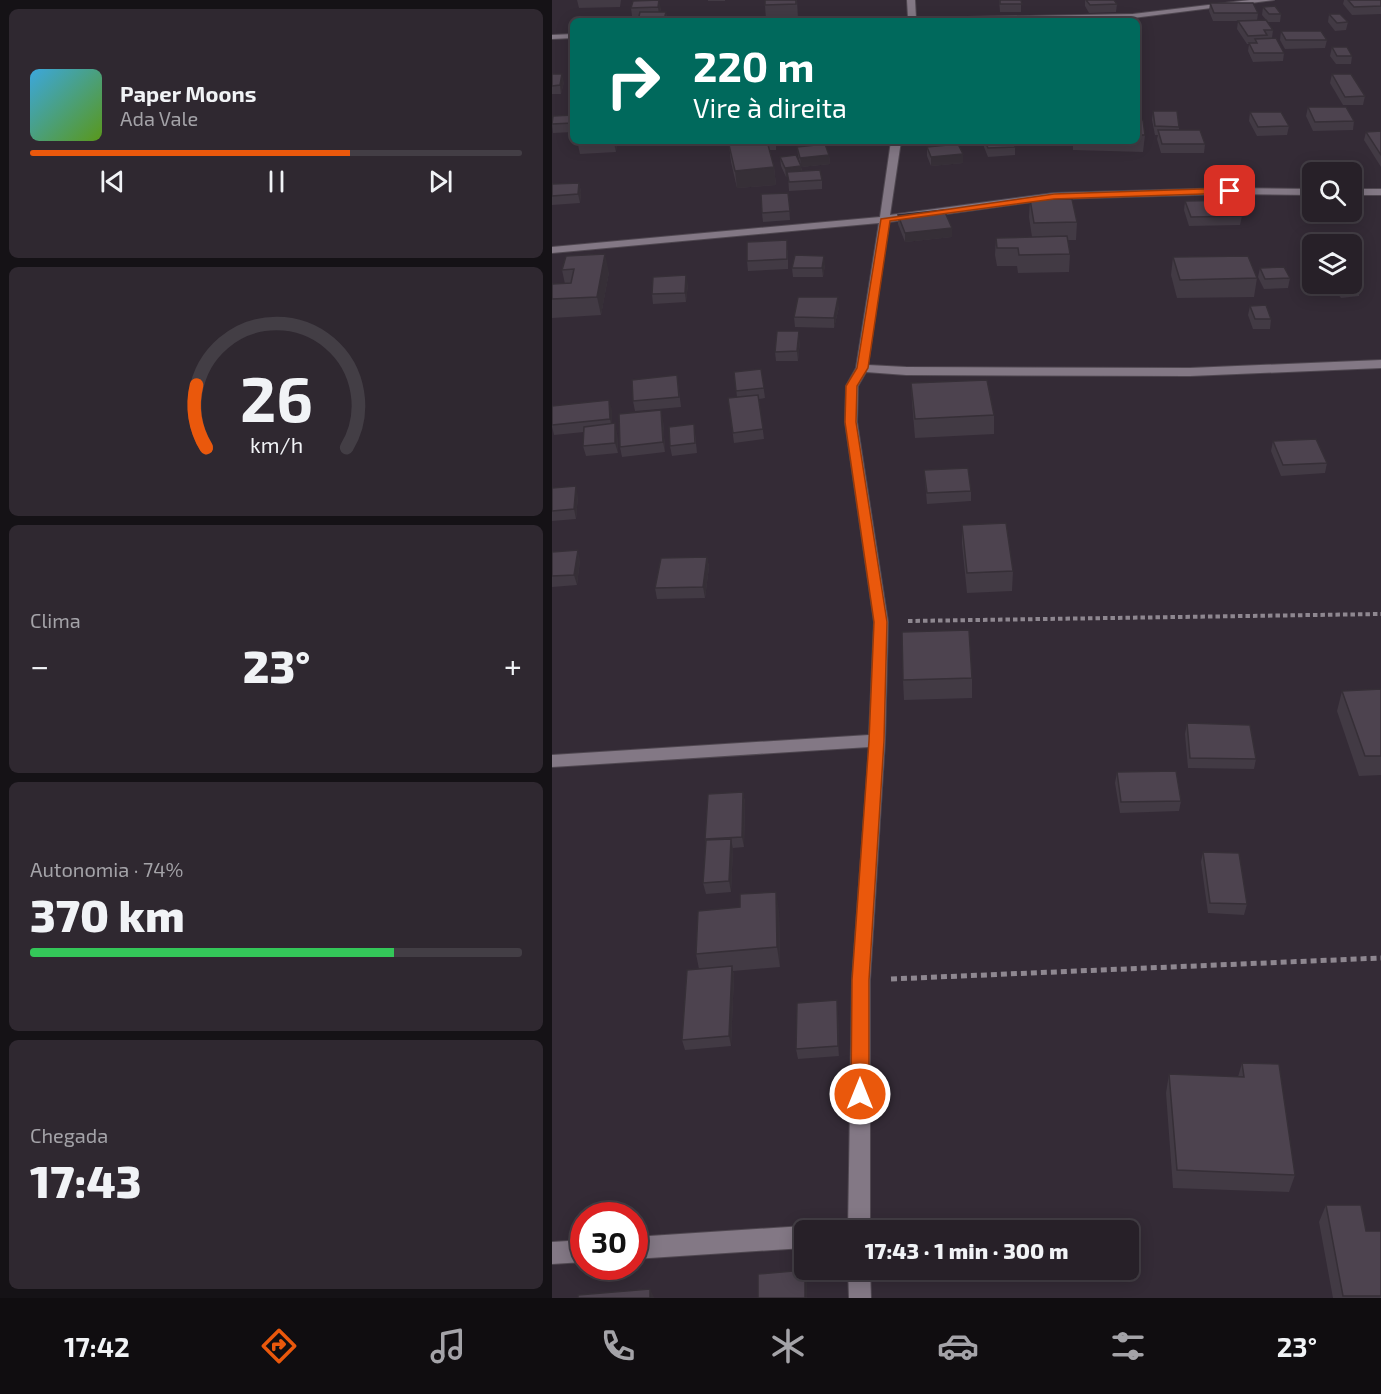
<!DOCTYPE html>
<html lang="pt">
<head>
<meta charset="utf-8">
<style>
	body { margin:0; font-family:"Exo 2",sans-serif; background:#2f2830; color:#f1f3f6; height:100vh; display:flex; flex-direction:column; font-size:22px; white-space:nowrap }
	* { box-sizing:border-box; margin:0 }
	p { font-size:20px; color:#a4a3a8 }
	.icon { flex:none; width:33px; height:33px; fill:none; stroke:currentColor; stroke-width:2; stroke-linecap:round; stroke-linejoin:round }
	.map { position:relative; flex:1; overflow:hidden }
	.side { display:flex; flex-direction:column; gap:9px; padding:9px; background:#151216; width:552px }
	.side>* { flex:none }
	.hud { position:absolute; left:18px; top:18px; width:570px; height:126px; border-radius:9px; box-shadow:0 3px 15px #0003,0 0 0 2px #433e45; background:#00695c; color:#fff; overflow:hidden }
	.controls { position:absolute; left:750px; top:162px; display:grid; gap:12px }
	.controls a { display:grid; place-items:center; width:60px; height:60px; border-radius:9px; background:#272028; box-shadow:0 3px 15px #0003,0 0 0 2px #433e45; font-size:30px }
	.speed { position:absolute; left:18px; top:1202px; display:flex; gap:12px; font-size:30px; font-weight:700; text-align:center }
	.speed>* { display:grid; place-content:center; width:78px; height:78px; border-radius:50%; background:#272028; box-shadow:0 3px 15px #0003,0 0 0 2px #433e45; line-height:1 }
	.speed .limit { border:9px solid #d22; background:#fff; color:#111 }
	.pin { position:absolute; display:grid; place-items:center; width:51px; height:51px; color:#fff; margin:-26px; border-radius:12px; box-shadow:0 3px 9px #0006 }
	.me { position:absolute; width:66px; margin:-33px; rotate:0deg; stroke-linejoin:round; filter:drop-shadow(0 0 4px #0008) }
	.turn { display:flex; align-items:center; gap:21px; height:126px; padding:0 24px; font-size:27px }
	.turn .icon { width:78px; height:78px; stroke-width:2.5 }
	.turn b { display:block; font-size:42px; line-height:51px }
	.big { font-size:45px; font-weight:800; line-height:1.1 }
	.side .widget { flex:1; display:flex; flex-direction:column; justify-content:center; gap:9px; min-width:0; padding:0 21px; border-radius:9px; background:#2f2830 }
	.side .dial { align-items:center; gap:0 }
	.dial svg { height:156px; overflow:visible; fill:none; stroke:#433e45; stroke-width:7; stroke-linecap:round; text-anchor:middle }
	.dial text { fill:#f1f3f6; stroke:none }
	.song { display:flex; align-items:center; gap:18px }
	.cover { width:72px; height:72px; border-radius:9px; background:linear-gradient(135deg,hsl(200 70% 55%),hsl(90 70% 35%)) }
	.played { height:6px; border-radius:3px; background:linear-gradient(90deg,#ea580c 65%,#433e45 65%) }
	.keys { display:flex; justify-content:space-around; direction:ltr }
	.heat { display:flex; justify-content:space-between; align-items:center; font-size:33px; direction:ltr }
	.charge { height:9px; border-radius:4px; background:linear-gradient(90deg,#34c759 74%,#433e45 0) }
	.trip { position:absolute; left:242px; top:1220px; width:345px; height:60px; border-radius:9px; background:#272028; box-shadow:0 3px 15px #0003,0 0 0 2px #433e45; font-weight:800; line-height:60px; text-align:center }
	.tabs { display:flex; height:96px; justify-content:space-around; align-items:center; background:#100d10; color:#a4a3a8 }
	.tabs .icon { width:42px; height:42px }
	.tabs .current { color:#ea580c }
	.tabs b { font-size:27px; color:#f1f3f6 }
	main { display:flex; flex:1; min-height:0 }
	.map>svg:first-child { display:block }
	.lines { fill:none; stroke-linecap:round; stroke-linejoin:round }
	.minor-casing { stroke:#4f4750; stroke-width:2 }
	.path-far1 { stroke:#8e8790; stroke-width:4; stroke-dasharray:4.5 3; stroke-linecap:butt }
	.path { stroke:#8e8790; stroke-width:5; stroke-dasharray:6 4; stroke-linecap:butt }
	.minor { fill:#837885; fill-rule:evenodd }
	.wall { fill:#423a44 }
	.shaded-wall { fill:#362f37 }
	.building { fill:#4d434f; stroke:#362f37; stroke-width:1.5 }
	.route { fill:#ea580c; stroke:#983908; stroke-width:1.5 }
</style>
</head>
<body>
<main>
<section class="side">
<div class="widget">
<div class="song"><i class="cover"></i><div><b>Paper Moons</b><p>Ada Vale</p></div></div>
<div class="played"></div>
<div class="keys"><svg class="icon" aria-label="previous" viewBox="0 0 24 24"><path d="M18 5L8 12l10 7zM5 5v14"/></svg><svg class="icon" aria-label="pause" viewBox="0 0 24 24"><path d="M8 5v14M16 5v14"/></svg><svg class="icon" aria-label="next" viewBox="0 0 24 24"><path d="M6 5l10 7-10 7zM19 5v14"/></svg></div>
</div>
<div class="widget dial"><svg viewBox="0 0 100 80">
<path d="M14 69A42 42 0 1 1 86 69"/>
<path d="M14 69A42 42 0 0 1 9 37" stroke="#ea580c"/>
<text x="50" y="56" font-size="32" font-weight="700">26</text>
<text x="50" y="72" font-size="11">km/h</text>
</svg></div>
<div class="widget"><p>Clima</p>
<div class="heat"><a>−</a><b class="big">23°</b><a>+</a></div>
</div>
<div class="widget"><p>Autonomia · 74%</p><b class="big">370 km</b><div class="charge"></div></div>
<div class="widget"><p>Chegada</p><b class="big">17:43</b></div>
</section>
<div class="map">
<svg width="829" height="1298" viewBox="0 0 829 1298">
	<rect width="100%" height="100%" fill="#342b36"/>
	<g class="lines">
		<g class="minor-casing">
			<g id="minor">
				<polygon points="355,0 363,0 364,18 581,14 698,0 722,0 581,18 302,21 306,19 356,18"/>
				<polygon points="21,34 21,38 0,39 0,35"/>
				<polygon points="339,141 349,141 338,215 502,193 678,188 760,189 760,195 678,194 502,199 337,222 316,365 354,367 638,368 829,360 829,368 638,376 354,375 314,372 306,386 305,422 336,622 333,740 318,980 318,1230 296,1230 300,980 317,747 0,767 0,755 317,735 322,622 293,422 294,386 304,368 327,223 0,253 0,247 328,217"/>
				<rect x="800" y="189" width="29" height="6"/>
				<polygon points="252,1226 260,1230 252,1230 252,1248 82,1259 82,1237"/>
				<polygon points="32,1240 32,1262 0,1264 0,1242"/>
				<polygon points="296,1269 318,1269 319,1298 297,1298"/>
			</g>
		</g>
		<polyline class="path-far1" points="356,621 829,614"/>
		<polyline class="path" points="339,979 829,958"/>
		<use href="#minor" class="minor"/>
	</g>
	<g class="wall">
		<polygon points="25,0 69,0 68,7 27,8"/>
		<rect x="156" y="0" width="17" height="1"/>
		<polygon points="245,0 246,19 214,20 213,5"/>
		<polygon points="447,0 469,0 469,12 448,12"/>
		<polygon points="533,0 562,0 565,4 564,12 537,13 533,6"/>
		<polygon points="792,0 829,0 829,14 800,15 791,4"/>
		<polygon points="658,3 706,13 705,21 721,30 720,38 732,53 731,61 701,62 696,51 697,44 695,44 685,29 686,21 700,21 661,21 657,11"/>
		<polygon points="711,7 729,14 728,22 716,22 710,15"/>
		<polygon points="79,8 109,8 108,12 114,12 115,21 86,21 87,16 80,16"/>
		<polygon points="777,14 796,22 794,30 783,31 776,22"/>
		<polygon points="729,31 775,40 773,48 733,49 728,40"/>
		<polygon points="780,47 800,56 799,64 784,64 778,56"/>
		<polygon points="0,74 12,82 9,94 0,94"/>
		<polygon points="780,74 813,96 811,105 791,105 778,83"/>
		<polygon points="756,107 802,121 801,130 761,131 754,116"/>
		<polygon points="601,111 627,127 627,130 653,144 652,153 609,153 605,139 606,135 603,135 600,120"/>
		<polygon points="698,112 737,126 735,135 705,136 697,121"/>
		<polygon points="21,115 21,132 1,133 0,122"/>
		<polygon points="585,120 593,135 591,152 521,150 521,141 585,141"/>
		<polygon points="829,131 829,167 812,140 814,132"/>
		<polygon points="65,141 64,152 28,154 26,145"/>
		<polygon points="190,141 224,141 224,150 217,150 222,167 224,185 185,188 179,162 177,145 190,143"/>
		<polygon points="432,141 461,141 463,147 463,155 436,157 432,147"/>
		<polygon points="245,147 277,155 278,164 249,167 250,171 270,180 270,189 237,191 236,176 234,177 229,166 228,157 248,163 246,155"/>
		<polygon points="375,147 411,154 411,163 379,166 375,156"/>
		<polygon points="27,183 29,192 28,203 0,205 0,184"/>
		<polygon points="236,193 238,220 211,222 210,213"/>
		<polygon points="478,199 525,222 524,240 515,240 518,254 517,272 466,273 465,266 445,266 443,255 444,238 480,237 477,217"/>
		<polygon points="633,201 690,216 688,225 637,226 632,210"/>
		<polygon points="346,215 400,228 400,237 353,242 346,224"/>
		<polygon points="236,250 236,269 196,271 195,261"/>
		<polygon points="14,256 57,272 49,315 0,318 0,284 13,284 10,270"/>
		<polygon points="621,257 705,278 702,297 625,298 619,275"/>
		<polygon points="273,265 271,277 241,277 240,268"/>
		<polygon points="708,268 738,278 736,288 712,289 706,277"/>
		<polygon points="136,284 134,302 101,304 100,294"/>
		<polygon points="780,284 800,284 809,286 807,296 789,298 779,285"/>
		<polygon points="698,306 719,319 718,329 701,329 696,315"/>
		<polygon points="287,307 282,328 243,327 242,317"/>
		<polygon points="248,341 246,361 224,361 223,352"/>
		<polygon points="209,369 213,398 207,399 212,439 182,443 176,398 185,397 182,372"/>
		<polygon points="125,375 129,407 83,411 81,401"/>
		<polygon points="359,383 442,415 442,434 363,438 360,402"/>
		<polygon points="0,406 60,410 60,424 65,433 66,453 34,456 31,446 32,432 2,435 0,426"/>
		<polygon points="111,420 113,452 70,457 68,447"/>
		<polygon points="142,424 145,453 120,456 118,446"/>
		<polygon points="721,441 775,463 773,473 729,476 719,451"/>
		<polygon points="372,470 419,491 419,501 375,504"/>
		<polygon points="0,488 26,496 24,519 0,521"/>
		<polygon points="410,525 461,571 460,591 415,593 410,544"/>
		<polygon points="0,552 28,560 25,585 0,587"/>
		<polygon points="155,557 157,567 153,598 105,599 103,588"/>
		<polygon points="420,678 420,698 352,700 351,680"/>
		<polygon points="829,689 829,775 807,776 785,711 790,691"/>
		<polygon points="635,723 704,759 702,769 636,768 633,734"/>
		<polygon points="565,772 629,801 627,811 568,813 563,783"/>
		<polygon points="191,792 193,803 192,847 181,848 179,892 154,894 151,883 154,845 153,839"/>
		<polygon points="651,852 695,904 692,915 656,913 649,862"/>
		<polygon points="227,911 228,967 181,971 182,976 179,1046 133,1050 130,1040 147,969 144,954"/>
		<polygon points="286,1010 287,1056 246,1059 244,1049"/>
		<polygon points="690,1063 743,1175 737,1192 621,1188 614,1093 617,1074 686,1077"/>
		<polygon points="774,1205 814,1231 829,1231 829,1298 781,1298 767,1222"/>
	</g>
	<g class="shaded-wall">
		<polygon points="107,0 109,8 107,15 106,7"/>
		<polygon points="10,74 12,82 9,94 8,85"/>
		<polygon points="63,141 65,141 64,152 62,143"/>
		<polygon points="411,154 411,163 379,166 379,157"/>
		<polygon points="277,155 278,164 249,167 250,174 234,177 233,168 249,166 248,158"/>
		<polygon points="222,167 224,185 185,188 183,171"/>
		<polygon points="27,183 29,192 28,203 26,194"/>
		<polygon points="400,228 400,237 353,242 353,233"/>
		<polygon points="53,254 57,272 49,315 45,297"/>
		<polygon points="272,256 273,265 271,277 270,268"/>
		<polygon points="134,275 136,284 134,302 133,293"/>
		<polygon points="286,297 287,307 282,328 282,318"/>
		<polygon points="247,331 248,341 246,361 245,351"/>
		<polygon points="57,400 60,410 60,429 58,419"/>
		<polygon points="109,410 111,420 113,452 111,442"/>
		<polygon points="63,423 65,433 66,453 63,443"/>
		<polygon points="24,486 26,496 24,519 22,509"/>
		<polygon points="26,550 28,560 25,585 22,575"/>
		<polygon points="155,557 157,567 153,598 151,587"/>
		<polygon points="191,792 193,803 192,847 190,837"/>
		<polygon points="179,839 181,849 179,892 177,881"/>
		<polygon points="224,892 227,911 228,967 225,947"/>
		<polygon points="180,966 182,976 179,1046 177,1036"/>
		<polygon points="285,1000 286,1010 287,1056 286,1046"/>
		<polygon points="253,1270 255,1279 255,1298 253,1298"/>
		<polygon points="98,1289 102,1297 102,1298 98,1298"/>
	</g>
	<g class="building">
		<polygon points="107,0 106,7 79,8 81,1"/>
		<polygon points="213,0 244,0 244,4 213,5"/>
		<polygon points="448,0 469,0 470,4 448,4"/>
		<polygon points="534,0 562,0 565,4 538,5"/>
		<polygon points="796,0 829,0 829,6 802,7"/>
		<polygon points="658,3 701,3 706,13 662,13"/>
		<polygon points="723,6 729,14 717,14 711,7"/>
		<polygon points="88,12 114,12 112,20 86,20"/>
		<polygon points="777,14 788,14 796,22 785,23"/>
		<polygon points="714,20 721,30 712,30 715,35 696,36 686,21"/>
		<polygon points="729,31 769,31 775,40 734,40"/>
		<polygon points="724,38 732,53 702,53 697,43 705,43 703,39"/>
		<polygon points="780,47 795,47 800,56 785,56"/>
		<polygon points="0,74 10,74 8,85 0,86"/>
		<polygon points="780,74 799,74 813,96 793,97"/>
		<polygon points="756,107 794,107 802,121 763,122"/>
		<polygon points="601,111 625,111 627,127 603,126"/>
		<polygon points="698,112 729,112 737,126 706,127"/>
		<polygon points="21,115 21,123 0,124 1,116"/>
		<polygon points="585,120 591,120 593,135 585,135"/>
		<polygon points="606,130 648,130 653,144 610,144"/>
		<polygon points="829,131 829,155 814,132"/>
		<polygon points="27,141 63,141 62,143 26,145"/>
		<polygon points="215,141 222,167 183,171 177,145"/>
		<polygon points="433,141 461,141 463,147 436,148"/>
		<polygon points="273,144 277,155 248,158 245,147"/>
		<polygon points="406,144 411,154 379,157 375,147"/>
		<polygon points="244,155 249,166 233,168 228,157"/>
		<polygon points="268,170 270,180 237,182 235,172"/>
		<polygon points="27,183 26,194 0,196 0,184"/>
		<polygon points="236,193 238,211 210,213 209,194"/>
		<polygon points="478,199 520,199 525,222 482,223"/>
		<polygon points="684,200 690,216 639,217 633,201"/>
		<polygon points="392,210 400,228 353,233 346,215"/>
		<polygon points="515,236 518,254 467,255 466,248 445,248 444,238"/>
		<polygon points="235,240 235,259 195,261 195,242"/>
		<polygon points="53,254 45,297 0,299 0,284 19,283 22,269 10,270 14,256"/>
		<polygon points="243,255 272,256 270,268 240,268"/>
		<polygon points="696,256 705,278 628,280 621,257"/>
		<polygon points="732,267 738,278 713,279 708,268"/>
		<polygon points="800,274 809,286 791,288 788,284 800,284"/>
		<polygon points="134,275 133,293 100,294 101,277"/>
		<polygon points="246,297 286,297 282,318 242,317"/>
		<polygon points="714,305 719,319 703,319 698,306"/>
		<polygon points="225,331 247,331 245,351 223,352"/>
		<polygon points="209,369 212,388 184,391 182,372"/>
		<polygon points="125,375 127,397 81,401 80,380"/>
		<polygon points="435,380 442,415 363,419 359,383"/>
		<polygon points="206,395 211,429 181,433 176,398"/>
		<polygon points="57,400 58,419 0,425 0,406"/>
		<polygon points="109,410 111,442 68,447 67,414"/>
		<polygon points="63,423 63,443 31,446 32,427"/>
		<polygon points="142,424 143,443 118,446 117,427"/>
		<polygon points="764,439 775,463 731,465 721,441"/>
		<polygon points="416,468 419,491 375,493 372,470"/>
		<polygon points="24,486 22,509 0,511 0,488"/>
		<polygon points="454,523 461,571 415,573 410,525"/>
		<polygon points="26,550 22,575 0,576 0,552"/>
		<polygon points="155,557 151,587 103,588 109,558"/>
		<polygon points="417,630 420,678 351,680 350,632"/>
		<polygon points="829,689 829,756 813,756 790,691"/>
		<polygon points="635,723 698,725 704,759 638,758"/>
		<polygon points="624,771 629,801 569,802 565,772"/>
		<polygon points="191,792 190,837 153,839 156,794"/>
		<polygon points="179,839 177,881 151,883 154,840"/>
		<polygon points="651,852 687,853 695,904 658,903"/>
		<polygon points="224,892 225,947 144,954 146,911 188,907 188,894"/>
		<polygon points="180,966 177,1036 130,1040 135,970"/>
		<polygon points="285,1000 286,1046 244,1049 245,1003"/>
		<polygon points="690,1063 727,1064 743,1175 625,1170 617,1074 692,1077"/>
		<polygon points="774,1205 809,1205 814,1231 829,1231 829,1296 791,1296"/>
		<polygon points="253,1270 253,1298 206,1298 206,1274"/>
		<polygon points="98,1289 98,1298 26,1298 26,1295"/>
	</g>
	<polygon class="route" points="678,188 683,191 681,193 502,199 338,221 316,368 305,386 304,422 335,622 332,741 317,980 317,1094 314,1100 308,1102 301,1100 299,1094 300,980 317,741 322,622 293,422 294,386 305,368 329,219 502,194"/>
</svg>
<div class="controls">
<a><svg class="icon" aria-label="search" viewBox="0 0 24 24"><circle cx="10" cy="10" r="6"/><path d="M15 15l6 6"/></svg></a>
<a><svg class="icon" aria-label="layers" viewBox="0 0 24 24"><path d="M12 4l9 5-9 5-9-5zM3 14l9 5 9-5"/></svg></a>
</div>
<div class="speed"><div class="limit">30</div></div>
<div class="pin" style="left:678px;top:191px;background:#d93025"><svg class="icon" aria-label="arrive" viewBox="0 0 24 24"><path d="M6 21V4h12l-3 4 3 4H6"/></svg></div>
<svg class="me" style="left:308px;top:1094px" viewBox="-20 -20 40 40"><circle r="17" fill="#ea580c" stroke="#fff" stroke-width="3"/><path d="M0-11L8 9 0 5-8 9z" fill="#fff"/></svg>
<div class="trip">17:43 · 1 min · 300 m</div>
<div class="hud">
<div class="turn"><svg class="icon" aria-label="right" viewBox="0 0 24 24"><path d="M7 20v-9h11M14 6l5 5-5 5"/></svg><div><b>220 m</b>Vire à direita</div></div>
</div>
</div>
</main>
<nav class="tabs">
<b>17:42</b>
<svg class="icon current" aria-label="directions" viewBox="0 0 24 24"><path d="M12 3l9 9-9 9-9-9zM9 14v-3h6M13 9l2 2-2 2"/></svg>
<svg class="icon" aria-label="music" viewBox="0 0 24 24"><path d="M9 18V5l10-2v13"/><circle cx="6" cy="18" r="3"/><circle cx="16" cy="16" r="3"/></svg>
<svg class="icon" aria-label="phone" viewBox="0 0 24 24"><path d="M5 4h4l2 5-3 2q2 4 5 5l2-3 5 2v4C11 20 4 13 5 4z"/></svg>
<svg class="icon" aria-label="climate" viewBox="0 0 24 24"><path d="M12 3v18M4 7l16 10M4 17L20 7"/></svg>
<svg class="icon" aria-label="car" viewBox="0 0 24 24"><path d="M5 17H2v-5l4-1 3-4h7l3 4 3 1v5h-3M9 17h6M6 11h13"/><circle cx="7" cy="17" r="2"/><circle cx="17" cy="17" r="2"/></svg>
<svg class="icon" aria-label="filters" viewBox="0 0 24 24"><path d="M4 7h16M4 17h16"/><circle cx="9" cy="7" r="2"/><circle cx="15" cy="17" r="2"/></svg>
<b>23°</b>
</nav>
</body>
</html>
